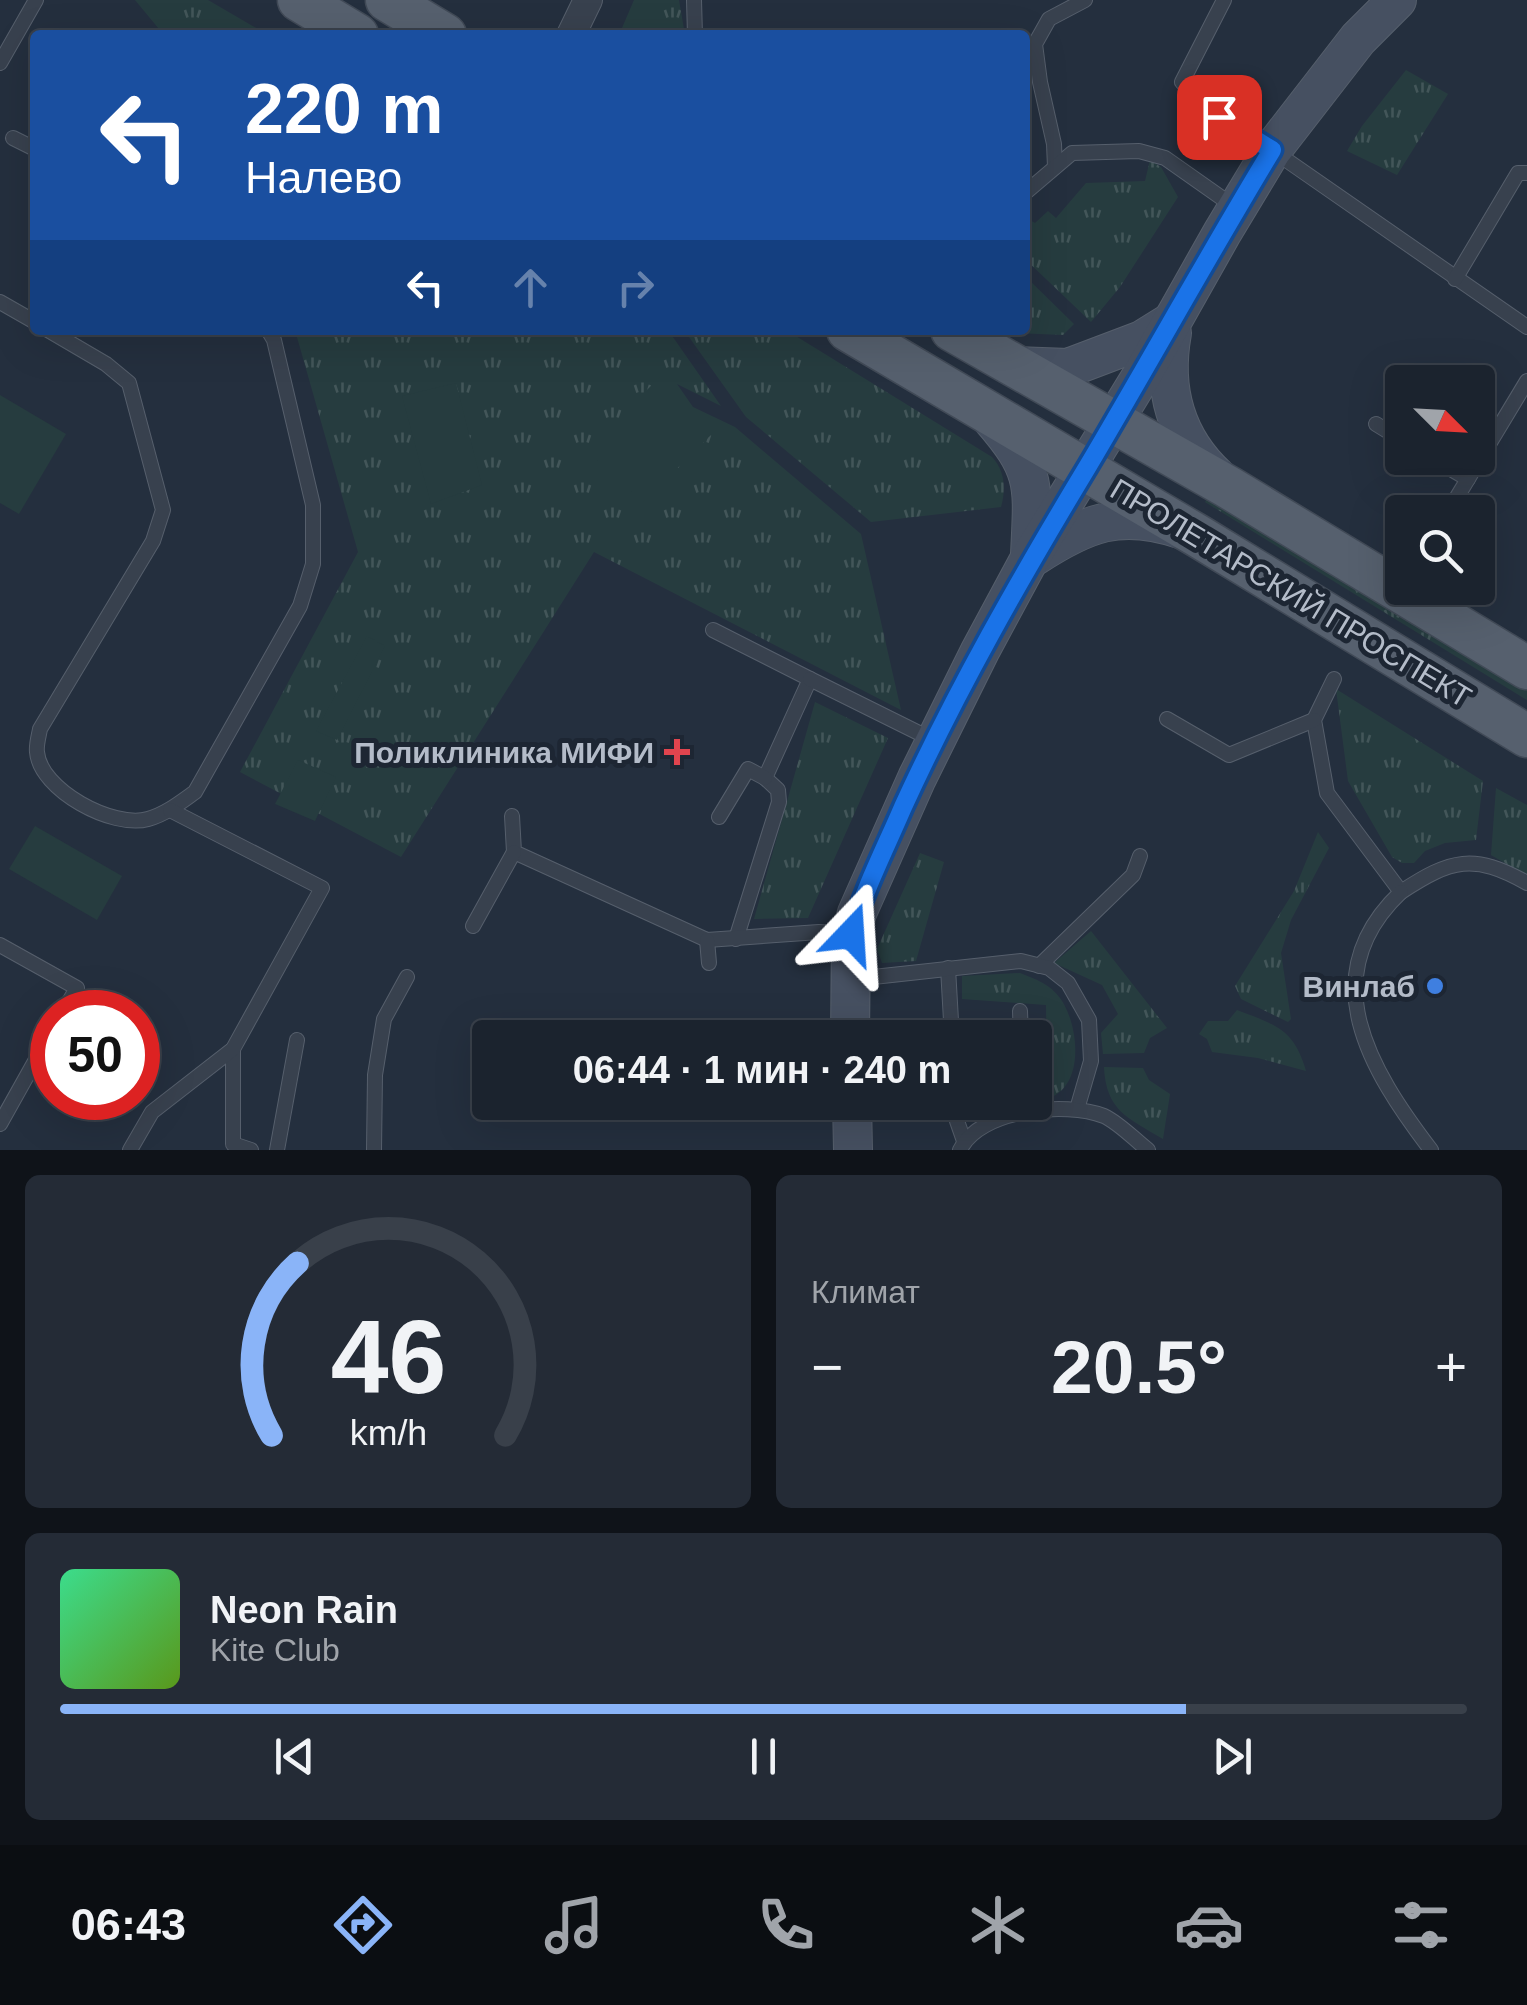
<!DOCTYPE html>
<html lang="ru">
<head>
<meta charset="utf-8">
<style>
	body { margin:0; font-family:Arial,sans-serif; background:#242b36; color:#f1f3f6; height:100vh; display:flex; flex-direction:column; font-size:38px; white-space:nowrap }
	* { box-sizing:border-box; margin:0 }
	p { font-size:32px; color:#a0a4aa }
	.icon { flex:none; width:55px; height:55px; fill:none; stroke:currentColor; stroke-width:2; stroke-linecap:round; stroke-linejoin:round }
	.map { position:relative; height:1150px; overflow:hidden }
	.details { display:flex; flex-direction:column; gap:25px; padding:25px; background:#0f1319; flex:1 }
	.details>* { flex:none }
	.top-card { position:absolute; left:30px; top:30px; width:1000px; height:305px; border-radius:10px; box-shadow:0 10px 40px #0002,0 0 0 2px #39404a; background:#1a4fa0; color:#fff; overflow:hidden }
	.needle { width:65px; rotate:114deg }
	.controls { position:absolute; left:1385px; top:365px; display:grid; gap:20px }
	.controls a { display:grid; place-items:center; width:110px; height:110px; border-radius:10px; background:#1b232e; box-shadow:0 10px 40px #0002,0 0 0 2px #39404a; font-size:50px }
	.speed { position:absolute; left:30px; top:990px; display:flex; gap:20px; font-size:50px; font-weight:700; text-align:center }
	.speed>* { display:grid; place-content:center; width:130px; height:130px; border-radius:50%; background:#1b232e; box-shadow:0 10px 40px #0002,0 0 0 2px #39404a; line-height:1 }
	.speed .limit { border:15px solid #d22; background:#fff; color:#111 }
	.pin { position:absolute; display:grid; place-items:center; width:85px; height:85px; color:#fff; margin:-42px; border-radius:20px; box-shadow:0 5px 15px #0006 }
	.me { position:absolute; width:110px; margin:-55px; rotate:20deg; stroke-linejoin:round; filter:drop-shadow(0 0 8px #0008) }
	.turn { display:flex; align-items:center; gap:35px; height:210px; padding:0 50px; font-size:45px }
	.turn .icon { width:130px; height:130px; stroke-width:2.5 }
	.turn b { display:block; font-size:70px; line-height:85px }
	.lanes { display:flex; align-items:center; height:95px; padding:0 50px; background:#0003; justify-content:center; gap:50px; direction:ltr }
	.lanes .off { opacity:.35 }
	.big { font-size:75px; font-weight:700; line-height:1.1 }
	.details .tile { flex:1; display:flex; flex-direction:column; justify-content:center; gap:15px; min-width:0; padding:0 35px; border-radius:15px; background:#242b36 }
	.details .dial { align-items:center; gap:0 }
	.dial svg { height:260px; overflow:visible; fill:none; stroke:#39404a; stroke-width:7; stroke-linecap:round; text-anchor:middle }
	.dial text { fill:#f1f3f6; stroke:none }
	.song { display:flex; align-items:center; gap:30px }
	.cover { width:120px; height:120px; border-radius:15px; background:linear-gradient(135deg,hsl(150 70% 55%),hsl(90 70% 35%)) }
	.played { height:10px; border-radius:5px; background:linear-gradient(90deg,#8ab4f8 80%,#39404a 80%) }
	.keys { display:flex; justify-content:space-around; direction:ltr }
	.heat { display:flex; justify-content:space-between; align-items:center; font-size:55px; direction:ltr }
	.details .tiles { flex:1; display:grid; gap:25px; grid-template-columns:1fr 1fr }
	.tile:last-child { grid-column:span 2 }
	.trip { position:absolute; left:472px; top:1020px; width:580px; height:100px; border-radius:10px; background:#1b232e; box-shadow:0 10px 40px #0002,0 0 0 2px #39404a; font-weight:700; line-height:100px; text-align:center }
	.tabs { display:flex; height:160px; justify-content:space-around; align-items:center; background:#0b0e12; color:#a0a4aa }
	.tabs .icon { width:70px; height:70px }
	.tabs .selected { color:#8ab4f8 }
	.tabs b { font-size:45px; color:#f1f3f6 }
	.map>svg:first-child { display:block }
	.grass { fill:url(#grass-tufts) }
	.park { fill:#263c3f }
	.lines { fill:none; stroke-linecap:round; stroke-linejoin:round }
	.lane-casing { stroke:#565f6c; stroke-width:16 }
	.street-casing { stroke:#565f6c; stroke-width:30 }
	.secondary-casing { stroke:#565f6c; stroke-width:40 }
	.primary-casing { stroke:#414a57; stroke-width:45 }
	.lane { stroke:#38414e; stroke-width:14 }
	.street { stroke:#38414e; stroke-width:28 }
	.secondary { stroke:#465061; stroke-width:38 }
	.primary { stroke:#56606e; stroke-width:42 }
	.route-casing { stroke:#114b97; stroke-width:25 }
	.route { stroke:#1a73e8; stroke-width:18 }
	.health-dot { fill:#e0444e; stroke:#1d2633; stroke-width:4 }
	.shop-dot { fill:#3f7fe0; stroke:#1d2633; stroke-width:4 }
	.labels { text-anchor:middle; dominant-baseline:central; stroke-width:10; stroke-linejoin:round; paint-order:stroke }
	.street-label { font-size:30px; fill:#b4bcc9; stroke:#1d2633 }
	.poi-label { font-size:30px; font-weight:bold; fill:#b4bcc9; stroke:#1d2633; text-anchor:end }
</style>
</head>
<body>
<div class="map">
<svg width="1527" height="1150" viewBox="0 0 1527 1150">
	<defs>
		<pattern id="grass-tufts" width="24" height="20" patternUnits="userSpaceOnUse" patternTransform="scale(2.5)"><rect width="24" height="20" fill="#263c3f"/><path d="M3 7l-1-3M5 7V3M7 7l1-3M15 17l-1-3M17 17v-4M19 17l1-3" fill="none" stroke="#435659"/></pattern>
	</defs>
	<rect width="100%" height="100%" fill="#242f3e"/>
	<g class="grass">
		<polygon points="135,0 208,0 268,35 164,35"/>
		<polygon points="634,0 679,0 685,35 619,35"/>
		<polygon points="1406,70 1448,94 1397,175 1347,151 1362,126"/>
		<polygon points="1150,160 1161,167 1178,197 1120,287 1091,322 1025,259 1025,217 1035,223 1048,211 1056,218 1086,183 1145,181"/>
		<polygon points="1025,276 1074,324 1063,335 1016,333 1010,330 1025,330"/>
		<polygon points="295,330 668,330 721,406 677,384 693,407 735,427 861,534 901,710 594,552 401,857 240,772 358,552"/>
		<path d="M684,330H786L992,457C1005,471 1006,489 1001,507L871,522L746,417Z"/>
		<polygon points="1210,493 1527,688 1527,700 1205,502"/>
		<polygon points="1336,689 1483,781 1476,840 1445,843 1425,851 1414,863 1402,863 1392,857 1348,781"/>
		<polygon points="815,702 888,738 808,918 754,919"/>
		<polygon points="1496,788 1527,805 1527,876 1491,855"/>
		<polygon points="1318,832 1329,848 1291,920 1281,953 1291,1019 1288,1022 1241,999 1235,986 1294,891"/>
		<polygon points="920,853 944,862 916,961 882,963 877,949"/>
		<polygon points="1091,931 1167,1028 1150,1038 1144,1053 1103,1054 1101,1033 1118,1014 1102,985 1054,963"/>
		<path d="M1020,973C1035,979 1050,984 1060,998C1081,1027 1086,1097 1038,1100V1090L1047,1084L1046,1005L962,999V976Z"/>
		<path d="M1237,1010C1276,1025 1294,1029 1306,1071L1258,1058L1212,1052L1207,1039L1199,1034L1208,1021H1228Z"/>
		<path d="M1104,1067L1143,1068L1149,1080L1170,1094L1163,1139C1128,1118 1106,1111 1104,1067Z"/>
	</g>
	<g class="park">
		<polygon points="660,377 716,430 643,502 586,450"/>
		<polygon points="456,383 482,485 431,504 402,396"/>
		<polygon points="0,395 66,434 19,514 0,503"/>
		<polygon points="367,636 385,646 337,740 316,731"/>
		<polygon points="298,760 336,777 315,821 275,804"/>
		<polygon points="35,826 122,876 97,920 9,869"/>
	</g>
	<g class="lines">
		<g class="lane-casing">
			<g id="lane">
				<polyline points="694,0 695,35"/>
				<polyline points="1224,0 1182,82 1202,106 1272,150 1527,327"/>
				<polyline points="0,63 36,0"/>
				<polyline points="13,138 35,149"/>
				<polyline points="1055,167 1054,144 1040,82 1035,44 1049,19 1085,0"/>
				<polyline points="1025,193 1072,153 1139,151 1165,158 1236,208"/>
				<polyline points="1455,279 1518,173 1527,173"/>
				<polyline points="0,302 35,322"/>
				<path d="M48,330L106,364L129,383L163,510L153,541L40,729C39,735 36,745 37,752C40,790 113,829 148,819C166,814 181,802 195,792L300,606L313,564V505L274,340L268,330"/>
				<polyline points="1376,424 1402,440"/>
				<polyline points="1432,458 1468,479"/>
				<polyline points="1448,512 1527,381"/>
				<polyline points="713,630 810,679 765,778 778,790 779,802 736,939"/>
				<polyline points="810,679 935,741"/>
				<path d="M1334,679L1314,720L1327,793L1401,892C1451,859 1474,853 1527,883"/>
				<polyline points="1167,719 1229,755 1314,720"/>
				<polyline points="512,816 514,852 707,940 819,932 850,934"/>
				<polyline points="719,817 748,769 765,778"/>
				<path d="M1401,892C1312,976 1370,1070 1431,1150"/>
				<polyline points="473,926 514,852"/>
				<polyline points="707,940 709,963"/>
				<polyline points="0,945 77,988 63,1012"/>
				<polyline points="1039,966 1133,875 1140,856"/>
				<polyline points="948,968 952,1038"/>
				<polyline points="855,979 1021,961 1049,968 1068,983 1089,1020 1091,1061 1077,1109"/>
				<polyline points="1020,1011 1021,1038"/>
				<polyline points="233,1049 233,1144 251,1150"/>
				<polyline points="956,1102 957,1121 964,1141"/>
				<polyline points="0,1124 52,1031"/>
				<polyline points="130,1150 152,1112 233,1049 322,888 170,810"/>
				<polyline points="277,1150 297,1040"/>
				<polyline points="374,1150 375,1075 384,1019 407,977"/>
				<path d="M960,1150C979,1109 1066,1101 1104,1116C1119,1123 1134,1139 1148,1150"/>
			</g>
		</g>
		<g class="street-casing">
			<polyline id="street" points="571,35 588,0"/>
		</g>
		<g class="secondary-casing">
			<g id="secondary">
				<path d="M1172,333C1162,388 1175,438 1217,477"/>
				<polyline points="1014,366 1068,368 1142,340 1171,322"/>
				<path d="M991,418C1038,472 1033,486 1030,555"/>
				<path d="M1035,556C1086,523 1120,509 1180,529"/>
				<polyline points="850,1038 851,934 857,913 917,778 980,651 1029,560 1142,375 1222,233 1272,150 1358,39 1397,0"/>
				<polyline points="852,1102 853,1150"/>
			</g>
		</g>
		<g class="primary-casing">
			<g id="primary">
				<polyline points="299,0 357,35"/>
				<polyline points="387,0 445,35"/>
				<polyline points="848,330 1198,536 1527,736"/>
				<polyline points="952,330 1228,487 1527,668"/>
			</g>
		</g>
		<use href="#lane" class="lane"/>
		<use href="#street" class="street"/>
		<use href="#secondary" class="secondary"/>
		<use href="#primary" class="primary"/>
	</g>
	<g class="lines">
		<g class="route-casing">
			<path id="route" d="M851,934C864,890 885,849 903,807C957,689 1021,577 1088,466C1150,361 1209,254 1272,150L1219,117"/>
		</g>
		<use href="#route" class="route"/>
	</g>
	<path class="health-dot" d="M672 737h10v10h10v10h-10v10h-10v-10h-10v-10h10z"/>
	<circle class="shop-dot" cx="1435" cy="986" r="10"/>
	<g class="labels">
		<g class="street-label">
			<text transform="translate(1291 593) rotate(31)">ПРОЛЕТАРСКИЙ ПРОСПЕКТ</text>
		</g>
		<g class="poi-label">
			<text x="654" y="752">Поликлиника МИФИ</text>
			<text x="1415" y="986">Винлаб</text>
		</g>
	</g>
</svg>
<div class="controls">
<a><svg class="needle" viewBox="-14 -14 28 28"><path d="M0-13l5 13h-10z" fill="#e53935"/><path d="M0 13l5-13h-10z" fill="#a0a4aa"/></svg></a>
<a><svg class="icon" aria-label="search" viewBox="0 0 24 24"><circle cx="10" cy="10" r="6"/><path d="M15 15l6 6"/></svg></a>
</div>
<div class="speed"><div class="limit">50</div></div>
<div class="pin" style="left:1219px;top:117px;background:#d93025"><svg class="icon" aria-label="arrive" viewBox="0 0 24 24"><path d="M6 21V4h12l-3 4 3 4H6"/></svg></div>
<svg class="me" style="left:851px;top:934px" viewBox="-20 -20 40 40"><path d="M0-17L14 15 0 8-14 15z" fill="#1a73e8" stroke="#fff" stroke-width="4"/></svg>
<div class="trip">06:44 · 1 мин · 240 m</div>
<div class="top-card">
<div class="turn"><svg class="icon" aria-label="left" viewBox="0 0 24 24"><path d="M17 20v-9H6M10 6l-5 5 5 5"/></svg><div><b>220 m</b>Налево</div></div>
<div class="lanes"><svg class="icon" aria-label="left" viewBox="0 0 24 24"><path d="M17 20v-9H6M10 6l-5 5 5 5"/></svg><svg class="icon off" aria-label="ahead" viewBox="0 0 24 24"><path d="M12 20V5M6 11l6-6 6 6"/></svg><svg class="icon off" aria-label="right" viewBox="0 0 24 24"><path d="M7 20v-9h11M14 6l5 5-5 5"/></svg></div>
</div>
</div>
<section class="details">
<div class="tiles">
<div class="tile dial"><svg viewBox="0 0 100 80">
<path d="M14 69A42 42 0 1 1 86 69"/>
<path d="M14 69A42 42 0 0 1 22 16" stroke="#8ab4f8"/>
<text x="50" y="56" font-size="32" font-weight="700">46</text>
<text x="50" y="72" font-size="11">km/h</text>
</svg></div>
<div class="tile"><p>Климат</p>
<div class="heat"><a>−</a><b class="big">20.5°</b><a>+</a></div>
</div>
<div class="tile">
<div class="song"><i class="cover"></i><div><b>Neon Rain</b><p>Kite Club</p></div></div>
<div class="played"></div>
<div class="keys"><svg class="icon" aria-label="previous" viewBox="0 0 24 24"><path d="M18 5L8 12l10 7zM5 5v14"/></svg><svg class="icon" aria-label="pause" viewBox="0 0 24 24"><path d="M8 5v14M16 5v14"/></svg><svg class="icon" aria-label="next" viewBox="0 0 24 24"><path d="M6 5l10 7-10 7zM19 5v14"/></svg></div>
</div>
</div>
</section>
<nav class="tabs">
<b>06:43</b>
<svg class="icon selected" aria-label="directions" viewBox="0 0 24 24"><path d="M12 3l9 9-9 9-9-9zM9 14v-3h6M13 9l2 2-2 2"/></svg>
<svg class="icon" aria-label="music" viewBox="0 0 24 24"><path d="M9 18V5l10-2v13"/><circle cx="6" cy="18" r="3"/><circle cx="16" cy="16" r="3"/></svg>
<svg class="icon" aria-label="phone" viewBox="0 0 24 24"><path d="M5 4h4l2 5-3 2q2 4 5 5l2-3 5 2v4C11 20 4 13 5 4z"/></svg>
<svg class="icon" aria-label="climate" viewBox="0 0 24 24"><path d="M12 3v18M4 7l16 10M4 17L20 7"/></svg>
<svg class="icon" aria-label="car" viewBox="0 0 24 24"><path d="M5 17H2v-5l4-1 3-4h7l3 4 3 1v5h-3M9 17h6M6 11h13"/><circle cx="7" cy="17" r="2"/><circle cx="17" cy="17" r="2"/></svg>
<svg class="icon" aria-label="filters" viewBox="0 0 24 24"><path d="M4 7h16M4 17h16"/><circle cx="9" cy="7" r="2"/><circle cx="15" cy="17" r="2"/></svg>
</nav>
</body>
</html>
